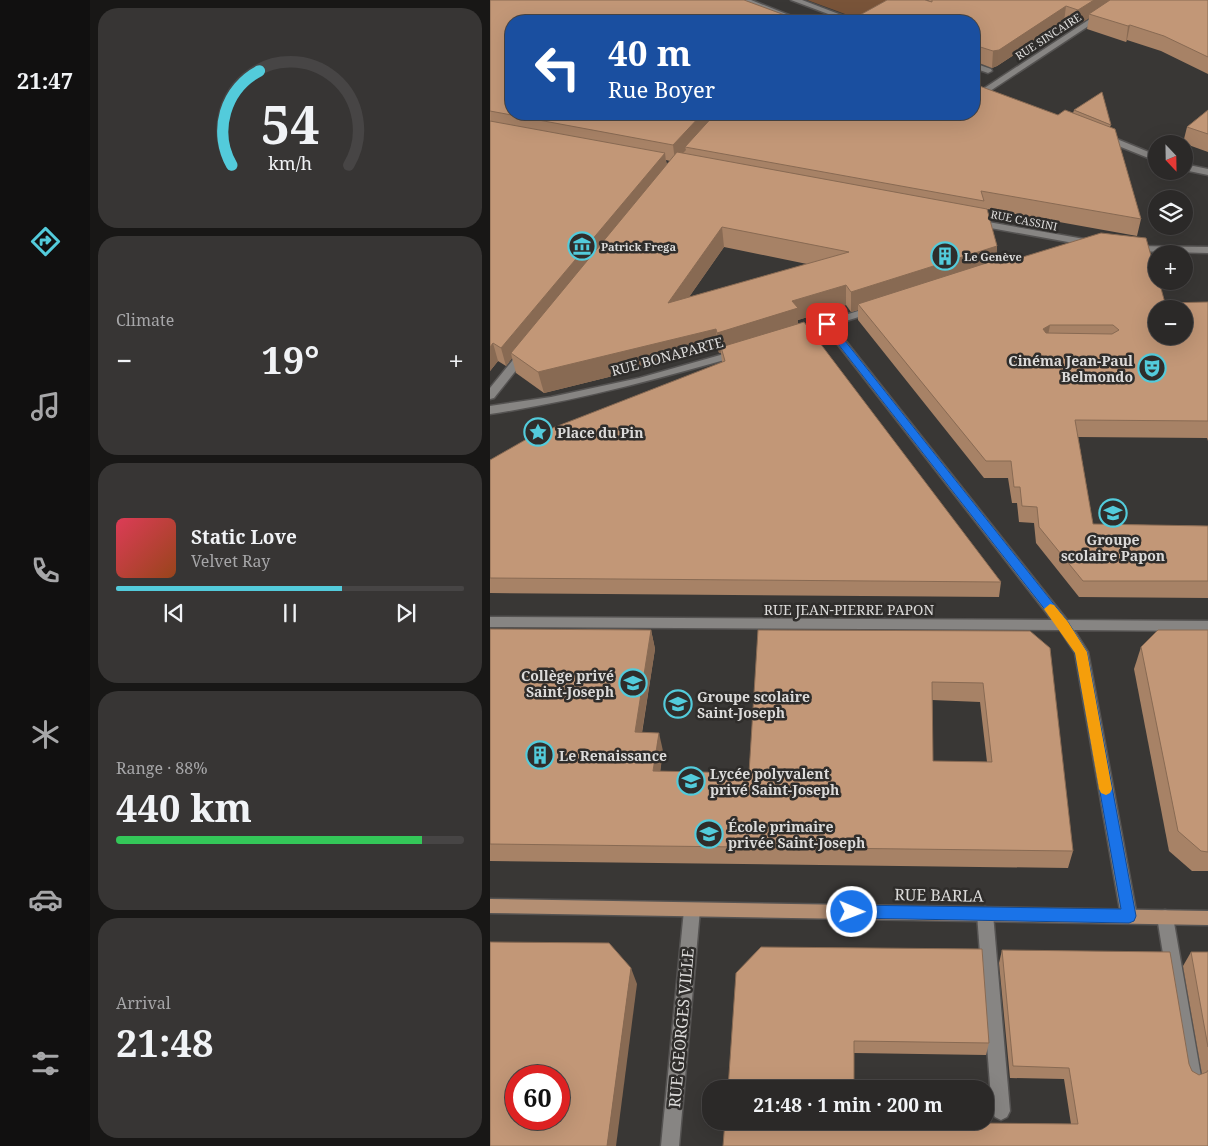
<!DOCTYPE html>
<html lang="en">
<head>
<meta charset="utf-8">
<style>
	body { margin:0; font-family:"Noto Serif",serif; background:#373534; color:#f1f3f6; height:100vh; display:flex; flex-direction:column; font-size:19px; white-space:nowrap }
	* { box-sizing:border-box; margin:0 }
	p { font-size:16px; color:#a6a6a8 }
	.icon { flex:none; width:28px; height:28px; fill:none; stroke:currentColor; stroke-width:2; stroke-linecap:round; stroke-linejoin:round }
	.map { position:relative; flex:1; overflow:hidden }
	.drawer { display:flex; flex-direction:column; gap:8px; padding:8px; background:#181716; width:400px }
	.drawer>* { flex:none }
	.banner { position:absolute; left:15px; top:15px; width:475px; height:105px; border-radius:20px; box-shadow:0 5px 20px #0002,0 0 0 1px #474545; background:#1a4fa0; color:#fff; overflow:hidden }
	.needle { width:32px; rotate:158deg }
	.buttons { position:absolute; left:658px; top:135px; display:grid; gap:10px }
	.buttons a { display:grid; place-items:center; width:45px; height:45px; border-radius:50%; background:#2b2928; box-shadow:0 5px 20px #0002,0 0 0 1px #474545; font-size:25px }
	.speed { position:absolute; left:15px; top:1065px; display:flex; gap:10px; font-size:25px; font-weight:700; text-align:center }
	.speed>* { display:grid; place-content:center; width:65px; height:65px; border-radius:50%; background:#2b2928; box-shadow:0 5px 20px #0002,0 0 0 1px #474545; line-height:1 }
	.speed .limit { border:8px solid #d22; background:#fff; color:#111 }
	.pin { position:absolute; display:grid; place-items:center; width:42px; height:42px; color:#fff; margin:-21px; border-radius:10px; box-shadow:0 2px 8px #0006 }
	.me { position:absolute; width:55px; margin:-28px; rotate:91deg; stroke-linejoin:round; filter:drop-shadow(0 0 4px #0008) }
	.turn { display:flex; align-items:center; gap:18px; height:105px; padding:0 20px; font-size:22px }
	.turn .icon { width:65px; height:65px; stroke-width:2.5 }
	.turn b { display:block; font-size:35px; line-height:42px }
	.big { font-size:38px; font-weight:700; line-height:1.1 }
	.drawer .tile { flex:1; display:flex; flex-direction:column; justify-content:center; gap:8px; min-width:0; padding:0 18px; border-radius:20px; background:#373534 }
	.drawer .dial { align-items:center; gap:0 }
	.dial svg { height:130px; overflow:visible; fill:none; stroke:#474545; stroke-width:7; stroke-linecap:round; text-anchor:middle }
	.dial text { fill:#f1f3f6; stroke:none }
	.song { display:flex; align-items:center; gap:15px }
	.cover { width:60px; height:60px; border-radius:8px; background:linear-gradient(135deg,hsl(350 70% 55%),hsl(20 70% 35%)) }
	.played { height:5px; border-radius:2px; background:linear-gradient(90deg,#53cbdb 65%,#474545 65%) }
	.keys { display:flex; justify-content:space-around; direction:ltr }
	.heat { display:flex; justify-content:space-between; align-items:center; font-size:28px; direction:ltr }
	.charge { height:8px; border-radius:4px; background:linear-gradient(90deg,#34c759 88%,#474545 0) }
	.trip { position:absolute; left:212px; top:1080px; width:292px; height:50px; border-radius:20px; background:#2b2928; box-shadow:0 5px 20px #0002,0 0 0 1px #474545; font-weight:700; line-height:50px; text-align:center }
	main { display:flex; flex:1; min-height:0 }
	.menu { display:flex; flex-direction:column; width:90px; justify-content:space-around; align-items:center; background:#111010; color:#a6a6a8 }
	.menu .icon { width:35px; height:35px }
	.menu .on { color:#53cbdb }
	.menu b { font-size:22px; color:#f1f3f6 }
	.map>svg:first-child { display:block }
	.green { fill:#795439 }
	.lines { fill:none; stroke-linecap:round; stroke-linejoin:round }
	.lane-casing { stroke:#555352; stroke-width:3 }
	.street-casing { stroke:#555352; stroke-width:3 }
	.secondary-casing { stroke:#555352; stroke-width:3 }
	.primary-casing { stroke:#555352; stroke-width:3 }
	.lane { fill:#878583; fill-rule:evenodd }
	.street { fill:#878583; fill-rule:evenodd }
	.secondary { fill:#878583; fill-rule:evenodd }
	.primary { fill:#b48f73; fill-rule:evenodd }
	.wall { fill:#a78266; fill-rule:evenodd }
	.shaded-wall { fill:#886a53 }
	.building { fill:#c29777; stroke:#886a53; fill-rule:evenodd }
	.route { fill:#1a73e8; stroke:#114b97 }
	.slow { fill:#f59e0b }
	.labels { text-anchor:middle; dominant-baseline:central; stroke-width:5; stroke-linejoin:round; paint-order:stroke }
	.far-street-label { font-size:11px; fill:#dcdbda; stroke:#2f2d2b }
	.far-poi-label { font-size:11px; font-weight:bold; fill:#dcdbda; stroke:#2f2d2b; text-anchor:start }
	.street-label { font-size:14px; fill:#dcdbda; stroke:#2f2d2b }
	.poi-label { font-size:14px; font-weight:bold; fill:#dcdbda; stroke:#2f2d2b; text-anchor:start }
	.near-street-label { font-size:16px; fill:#dcdbda; stroke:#2f2d2b }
</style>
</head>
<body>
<main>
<nav class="menu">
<b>21:47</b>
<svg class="icon on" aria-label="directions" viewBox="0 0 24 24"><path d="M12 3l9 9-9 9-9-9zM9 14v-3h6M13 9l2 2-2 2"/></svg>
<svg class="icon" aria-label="music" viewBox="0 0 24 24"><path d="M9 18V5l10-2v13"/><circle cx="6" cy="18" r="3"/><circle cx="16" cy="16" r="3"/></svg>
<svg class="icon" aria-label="phone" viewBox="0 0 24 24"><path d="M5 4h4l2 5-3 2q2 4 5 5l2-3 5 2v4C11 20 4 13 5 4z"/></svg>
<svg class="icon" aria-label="climate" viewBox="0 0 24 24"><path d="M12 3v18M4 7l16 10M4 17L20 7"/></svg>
<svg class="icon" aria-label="car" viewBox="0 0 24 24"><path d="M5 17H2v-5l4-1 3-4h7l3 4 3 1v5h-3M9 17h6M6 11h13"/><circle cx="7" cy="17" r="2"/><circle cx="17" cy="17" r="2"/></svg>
<svg class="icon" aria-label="filters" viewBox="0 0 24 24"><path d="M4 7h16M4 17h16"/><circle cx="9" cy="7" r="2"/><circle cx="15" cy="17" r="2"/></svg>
</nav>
<section class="drawer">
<div class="tile dial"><svg viewBox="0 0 100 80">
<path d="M14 69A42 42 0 1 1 86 69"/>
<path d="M14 69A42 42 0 0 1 31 11" stroke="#53cbdb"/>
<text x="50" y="56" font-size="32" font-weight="700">54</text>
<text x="50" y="72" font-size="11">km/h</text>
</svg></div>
<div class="tile"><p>Climate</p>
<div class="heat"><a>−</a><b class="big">19°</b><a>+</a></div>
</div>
<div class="tile">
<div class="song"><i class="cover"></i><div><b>Static Love</b><p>Velvet Ray</p></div></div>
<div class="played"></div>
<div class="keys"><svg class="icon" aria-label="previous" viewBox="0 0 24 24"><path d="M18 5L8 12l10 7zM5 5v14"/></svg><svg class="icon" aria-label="pause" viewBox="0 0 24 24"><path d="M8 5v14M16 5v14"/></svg><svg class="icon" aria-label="next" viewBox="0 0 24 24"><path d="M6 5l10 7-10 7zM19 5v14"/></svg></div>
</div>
<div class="tile"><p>Range · 88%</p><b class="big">440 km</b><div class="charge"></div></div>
<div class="tile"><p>Arrival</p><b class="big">21:48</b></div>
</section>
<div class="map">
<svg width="718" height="1146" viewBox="0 0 718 1146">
	<rect width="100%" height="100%" fill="#393735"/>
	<polygon class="green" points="317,0 399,0 366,18"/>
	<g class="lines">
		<g class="lane-casing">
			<g id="lane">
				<polygon points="495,907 501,909 503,914 520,1111 517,1117 511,1120 505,1117 502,1111 487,914 489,909"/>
				<polygon points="675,910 681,912 683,917 711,1076 708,1082 702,1085 696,1082 693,1076 667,917 669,912"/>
			</g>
		</g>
		<g class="street-casing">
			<g id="street">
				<polygon points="301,0 312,0 367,21 357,21"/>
				<polygon points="629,0 638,0 497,93 490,91"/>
				<polygon points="484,63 501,69 502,71 498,73 484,68"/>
				<polygon points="384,306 388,307 388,311 343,325 577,620 718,621 718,631 584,630 598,652 647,916 645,921 639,923 633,921 631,916 585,653 570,630 0,627 0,617 562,620 335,328 305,337 300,334 301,332"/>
				<polygon points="35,349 39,350 40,352 39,354 4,398 0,399 0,388 31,350"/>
				<path d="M248,350L253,353L252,355C168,379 86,401 0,414V406L61,397L149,378Z"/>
				<polygon points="202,903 208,905 210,910 189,1146 171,1146 194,910 196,905"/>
			</g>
		</g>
		<g class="secondary-casing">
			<g id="secondary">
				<polygon points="250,0 261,0 314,21 304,21"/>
				<polygon points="611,135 617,135 666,155 666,161 611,139"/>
				<polygon points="694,164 718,169 718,175 694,170"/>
				<polygon points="487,220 600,240 605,243 600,246 484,225 484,221"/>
				<polygon points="642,246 718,247 718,253 639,251 637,249"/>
			</g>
		</g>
		<g class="primary-casing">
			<polygon id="primary" points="0,899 718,911 718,925 0,913"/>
		</g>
		<use href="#lane" class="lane"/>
		<use href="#street" class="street"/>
		<use href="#secondary" class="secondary"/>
		<use href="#primary" class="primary"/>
	</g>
	<g class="wall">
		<path d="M0,0L21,114L568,115L583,113L584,110L621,125L620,127L651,219L647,236L497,209L507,246L506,261L510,264L675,303L718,302V441L717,438L588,437L603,524L718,526V598L589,597L546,543L544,523L529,522L527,503H522L518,478H494L368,320V310L361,312L356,305L308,320V324L511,582L509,597L0,593V460L232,362L231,353H229L228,350L54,393L26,373L22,358L16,366L8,361L0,371ZM176,160L180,161L177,165ZM234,247L317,264L199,297Z"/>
		<polygon points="438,0 718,0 718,74 671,51 637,40 636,42 597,29 599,18 586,26 574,22 507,66 502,68 489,63 489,72"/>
		<polygon points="718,110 718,152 693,143 697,127"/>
		<path d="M0,629L161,630L165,649L152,733L173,751L170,771L259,773L540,631L583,851L578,868L0,861ZM442,700L490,702L497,762L443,761Z"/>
		<polygon points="718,630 718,871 702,871 679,851 644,669 651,647"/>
		<polygon points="512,950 699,1064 702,1071 709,1075 712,1074 693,966 701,952 718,952 718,1146 484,1123 581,1124 574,1079 520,1078 509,963"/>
		<polygon points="246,973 499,1043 496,1055 364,1053"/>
	</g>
	<g class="shaded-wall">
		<polygon points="604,0 626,0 599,14 599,18 586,26 588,10"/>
		<polygon points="576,6 574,22 507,66 502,68 503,51"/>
		<polygon points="640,25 637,40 636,42 638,26"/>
		<polygon points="490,55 489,72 484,73 484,57"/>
		<polygon points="212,114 229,114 195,147 196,150 185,161 183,145"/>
		<polygon points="175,153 177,170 21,353 22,358 16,366 11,348"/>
		<polygon points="232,227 234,247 181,323 178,303"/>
		<polygon points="507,246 505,266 368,304 368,310 361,312 361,292"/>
		<polygon points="356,285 356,305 308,320 308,329 231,347 231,353 229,353 227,333 302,301"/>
		<polygon points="560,325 557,341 553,329"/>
		<polygon points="226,329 228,350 54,393 48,372"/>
		<polygon points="3,343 8,361 0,371 0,347"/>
		<polygon points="161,630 165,649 149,750 145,732"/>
		<polygon points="169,733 173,751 168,789 163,771"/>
		<polygon points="141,968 147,984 126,1146 117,1146"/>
	</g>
	<g class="building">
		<polygon points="0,0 254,0 311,21 21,21 21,114 212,114 183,145 0,111"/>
		<polygon points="397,0 435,0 442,2 442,0 604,0 588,10 576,6 509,50 503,51 484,45 484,53 490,55 484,57 484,21 359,21"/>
		<polygon points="620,0 718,0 718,57 674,36 640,25 638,26 599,14"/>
		<polygon points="484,84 568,115 575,110 625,129 651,219 491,191 494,201 195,147 225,114 484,114"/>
		<polygon points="612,92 621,125 584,110"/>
		<polygon points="718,110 718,134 697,127"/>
		<polygon points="0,121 175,153 11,348 3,343 0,347"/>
		<path d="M187,152L497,209L507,246L361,292L356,285L302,301L308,308L227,333L226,329L48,372L21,353ZM232,227L359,252L178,303Z"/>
		<path d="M611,233L656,238L666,273V281H669L675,303L718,302V421L585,420L603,524L718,526V581H593L549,527L547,507L532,506L530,487H524L521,461H496L368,304L509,259L510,264ZM666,309H694V336H666ZM560,325H623L629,330L622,334L556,333L553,329Z"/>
		<polygon points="314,322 511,582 0,578 0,460 42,436 235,361 231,347"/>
		<path d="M0,629L161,630L145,732L169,733L163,771L259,773L268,630L540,631L560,648L583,851L0,844ZM442,682L493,683L502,762L443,761Z"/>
		<polygon points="668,630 718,630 718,852 711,851 688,831 651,647"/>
		<path d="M0,942L119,943L141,968L117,1146H0ZM26,1076H69V1119H26Z"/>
		<polygon points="271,947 492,949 499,1043 364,1041 364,1089 238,1089 246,973"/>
		<polygon points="512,950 680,952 699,1064 702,1071 709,1075 717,1072 718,1070 718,1146 233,1146 235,1121 484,1121 484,1123 588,1124 579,1068 523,1066"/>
		<polygon points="701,952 718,952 718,1047"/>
	</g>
	<polygon class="route" points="337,321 340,322 578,622 597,652 646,916 644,921 639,923 362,918 357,917 354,912 357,907 362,905 631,909 585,653 570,629 334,326 334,322"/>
	<polygon class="slow" points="560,604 564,605 578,622 597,652 622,789 620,793 616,795 611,793 609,789 585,653 554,609"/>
	<defs>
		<g id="museum-ring" transform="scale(1.4375)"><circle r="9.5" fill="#2f2d2b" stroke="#53cbdb" stroke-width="1.5"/><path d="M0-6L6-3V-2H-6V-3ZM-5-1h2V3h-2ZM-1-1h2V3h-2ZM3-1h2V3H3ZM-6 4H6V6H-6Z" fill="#53cbdb"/></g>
		<g id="building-ring" transform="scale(1.4375)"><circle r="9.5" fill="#2f2d2b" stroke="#53cbdb" stroke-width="1.5"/><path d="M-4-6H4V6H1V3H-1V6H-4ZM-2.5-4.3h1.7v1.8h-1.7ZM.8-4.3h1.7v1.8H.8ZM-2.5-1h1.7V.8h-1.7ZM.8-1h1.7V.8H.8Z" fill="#53cbdb"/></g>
		<g id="theatre-ring" transform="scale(1.4375)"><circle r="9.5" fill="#2f2d2b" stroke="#53cbdb" stroke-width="1.5"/><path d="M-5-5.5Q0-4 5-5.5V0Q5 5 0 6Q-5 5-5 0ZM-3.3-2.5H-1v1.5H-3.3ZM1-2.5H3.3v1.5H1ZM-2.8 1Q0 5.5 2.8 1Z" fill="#53cbdb"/></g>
		<g id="sight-ring" transform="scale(1.4375)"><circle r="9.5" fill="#2f2d2b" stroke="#53cbdb" stroke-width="1.5"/><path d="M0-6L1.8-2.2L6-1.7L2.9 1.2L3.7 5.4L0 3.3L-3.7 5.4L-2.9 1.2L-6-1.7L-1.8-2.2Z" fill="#53cbdb"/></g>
		<g id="school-ring" transform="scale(1.4375)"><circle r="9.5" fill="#2f2d2b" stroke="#53cbdb" stroke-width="1.5"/><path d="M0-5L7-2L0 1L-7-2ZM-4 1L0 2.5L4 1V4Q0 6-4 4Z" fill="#53cbdb"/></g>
	</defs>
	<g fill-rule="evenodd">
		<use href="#museum-ring" x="92" y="246"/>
		<use href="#building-ring" x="455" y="256"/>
		<use href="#theatre-ring" x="662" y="368"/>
		<use href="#sight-ring" x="48" y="432"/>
		<use href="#school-ring" x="623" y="513"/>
		<use href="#school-ring" x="143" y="683"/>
		<use href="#school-ring" x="188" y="704"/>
		<use href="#building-ring" x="50" y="755"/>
		<use href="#school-ring" x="201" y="781"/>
		<use href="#school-ring" x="219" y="834"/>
	</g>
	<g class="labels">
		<g class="far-street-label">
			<text transform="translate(558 36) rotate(-33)">RUE SINCAIRE</text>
			<text transform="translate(534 220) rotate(11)">RUE CASSINI</text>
		</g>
		<g class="far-poi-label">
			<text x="111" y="246">Patrick Frega</text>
			<text x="474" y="256">Le Genève</text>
		</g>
		<g class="street-label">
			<text transform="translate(177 356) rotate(-15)">RUE BONAPARTE</text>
			<text x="359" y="609">RUE JEAN-PIERRE PAPON</text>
		</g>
		<g class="poi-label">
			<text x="643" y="360" text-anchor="end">Cinéma Jean-Paul<tspan x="643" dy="16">Belmondo</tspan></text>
			<text x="67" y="432">Place du Pin</text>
			<text x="623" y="539" text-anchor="middle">Groupe<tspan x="623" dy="16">scolaire Papon</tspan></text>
			<text x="124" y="675" text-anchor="end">Collège privé<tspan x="124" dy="16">Saint-Joseph</tspan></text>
			<text x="207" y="696">Groupe scolaire<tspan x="207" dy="16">Saint-Joseph</tspan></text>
			<text x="69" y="755">Le Renaissance</text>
			<text x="220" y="773">Lycée polyvalent<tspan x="220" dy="16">privé Saint-Joseph</tspan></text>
			<text x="238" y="826">École primaire<tspan x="238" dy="16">privée Saint-Joseph</tspan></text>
		</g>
		<g class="near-street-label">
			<text transform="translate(449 895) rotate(1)">RUE BARLA</text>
			<text transform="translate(191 1028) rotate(-85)">RUE GEORGES VILLE</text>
		</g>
	</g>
</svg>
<div class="buttons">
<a><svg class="needle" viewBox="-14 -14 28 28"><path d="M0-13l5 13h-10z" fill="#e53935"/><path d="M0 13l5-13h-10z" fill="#a6a6a8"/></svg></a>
<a><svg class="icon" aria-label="layers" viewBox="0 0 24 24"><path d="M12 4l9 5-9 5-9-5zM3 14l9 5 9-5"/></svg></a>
<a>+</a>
<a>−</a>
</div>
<div class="speed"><div class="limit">60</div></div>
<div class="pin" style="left:337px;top:324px;background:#d93025"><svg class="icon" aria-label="arrive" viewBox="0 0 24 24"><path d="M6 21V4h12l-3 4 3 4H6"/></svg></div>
<svg class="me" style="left:362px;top:912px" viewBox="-20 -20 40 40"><circle r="17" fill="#1a73e8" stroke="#fff" stroke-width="3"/><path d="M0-11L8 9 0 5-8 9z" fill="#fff"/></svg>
<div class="trip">21:48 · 1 min · 200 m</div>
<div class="banner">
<div class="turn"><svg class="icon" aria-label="left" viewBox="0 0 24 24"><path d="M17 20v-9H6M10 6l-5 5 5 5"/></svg><div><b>40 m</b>Rue Boyer</div></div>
</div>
</div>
</main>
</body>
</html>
